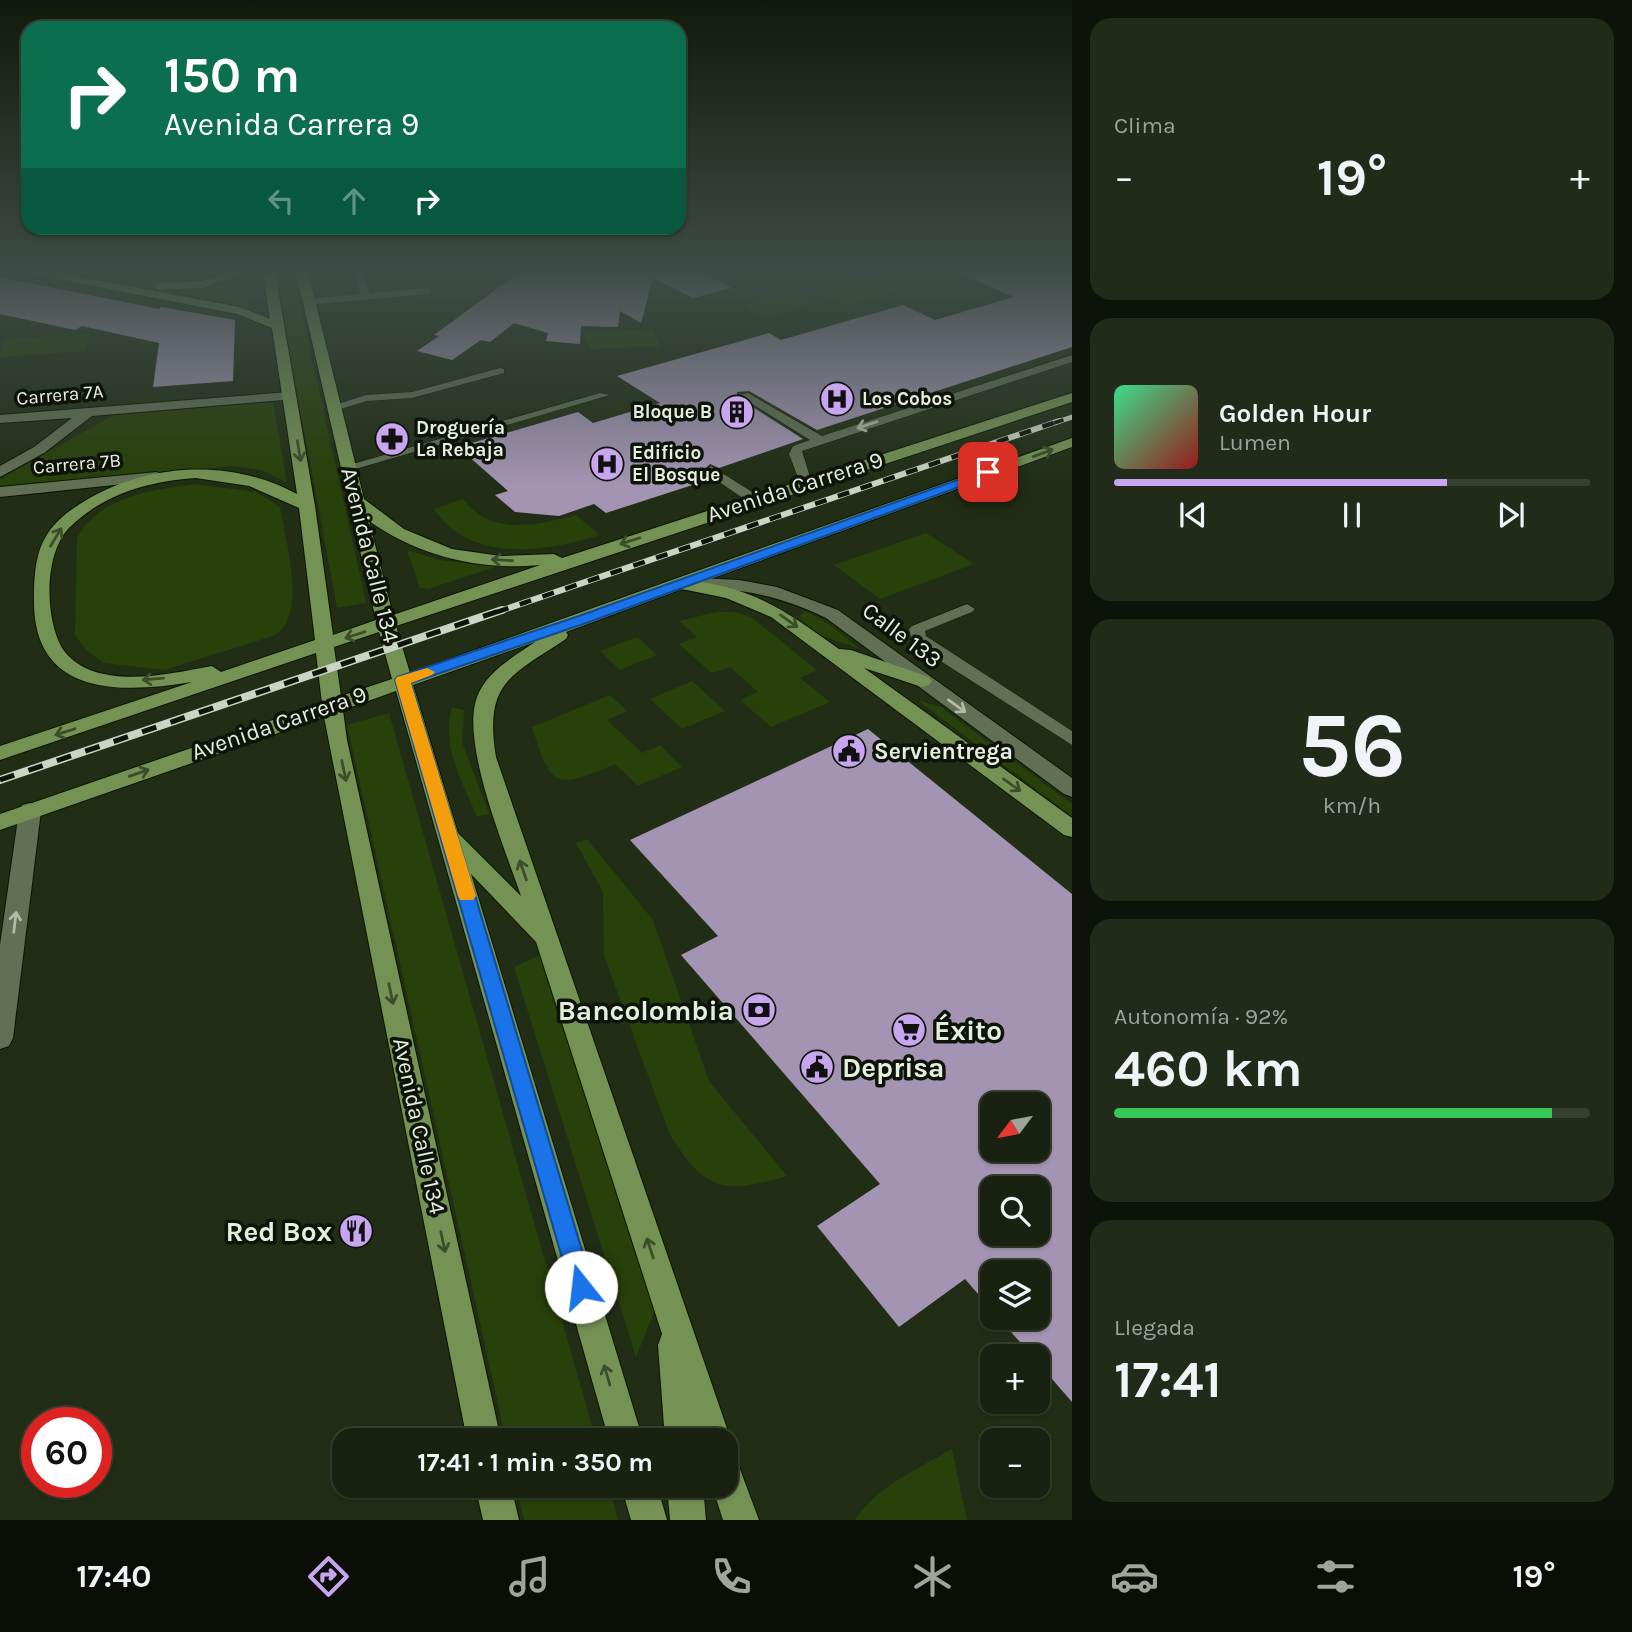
<!DOCTYPE html>
<html lang="es">
<head>
<meta charset="utf-8">
<style>
	body { margin:0; font-family:Karla,sans-serif; background:#222a19; color:#f1f3f6; height:100vh; display:flex; flex-direction:column; font-size:26px; white-space:nowrap }
	* { box-sizing:border-box; margin:0 }
	p { font-size:23px; color:#9fa49f }
	.icon { flex:none; width:38px; height:38px; fill:none; stroke:currentColor; stroke-width:2; stroke-linecap:round; stroke-linejoin:round }
	.map { position:relative; flex:1; overflow:hidden }
	.details { display:flex; flex-direction:column; gap:18px; padding:18px; background:#0e1309; width:560px }
	.details>* { flex:none }
	.guide { position:absolute; left:21px; top:21px; width:665px; height:214px; border-radius:21px; box-shadow:0 2px 5px #0004,0 0 0 2px #373f30; background:#0b6e4f; color:#fff; overflow:hidden }
	.needle { width:46px; rotate:238deg }
	.fabs { position:absolute; left:980px; top:1092px; display:grid; gap:14px }
	.fabs a { display:grid; place-items:center; width:70px; height:70px; border-radius:14px; background:#192210; box-shadow:0 2px 5px #0004,0 0 0 2px #373f30; font-size:35px }
	.speed { position:absolute; left:21px; top:1407px; display:flex; gap:14px; font-size:35px; font-weight:700; text-align:center }
	.speed>* { display:grid; place-content:center; width:91px; height:91px; border-radius:50%; background:#192210; box-shadow:0 2px 5px #0004,0 0 0 2px #373f30; line-height:1 }
	.speed .limit { border:10px solid #d22; background:#fff; color:#111 }
	.pin { position:absolute; display:grid; place-items:center; width:60px; height:60px; color:#fff; margin:-30px; border-radius:14px; box-shadow:0 4px 10px #0006 }
	.me { position:absolute; width:77px; margin:-38px; rotate:344deg; stroke-linejoin:round; filter:drop-shadow(0 0 5px #0008) }
	.turn { display:flex; align-items:center; gap:24px; height:147px; padding:0 28px; font-size:32px }
	.turn .icon { width:91px; height:91px; stroke-width:2.5 }
	.turn b { display:block; font-size:49px; line-height:60px }
	.lanes { display:flex; align-items:center; height:66px; padding:0 28px; background:#0003; justify-content:center; gap:35px; direction:ltr }
	.lanes .off { opacity:.35 }
	.big { font-size:52px; font-weight:700; line-height:1.1 }
	.details .card { flex:1; display:flex; flex-direction:column; justify-content:center; gap:10px; min-width:0; padding:0 24px; border-radius:21px; background:#222a19 }
	.details .dial { align-items:center; gap:0 }
	.dial b { font-size:91px; line-height:1 }
	.song { display:flex; align-items:center; gap:21px }
	.cover { width:84px; height:84px; border-radius:10px; background:linear-gradient(135deg,hsl(150 70% 55%),hsl(0 70% 35%)) }
	.played { height:7px; border-radius:4px; background:linear-gradient(90deg,#c8a6ef 70%,#373f30 70%) }
	.keys { display:flex; justify-content:space-around; direction:ltr }
	.heat { display:flex; justify-content:space-between; align-items:center; font-size:38px; direction:ltr }
	.charge { height:10px; border-radius:5px; background:linear-gradient(90deg,#34c759 92%,#373f30 0) }
	.trip { position:absolute; left:332px; top:1428px; width:406px; height:70px; border-radius:21px; background:#192210; box-shadow:0 2px 5px #0004,0 0 0 2px #373f30; font-weight:700; line-height:70px; text-align:center }
	.menu { display:flex; height:112px; justify-content:space-around; align-items:center; background:#0a0e06; color:#9fa49f }
	.menu .icon { width:49px; height:49px }
	.menu .selected { color:#c8a6ef }
	.menu b { font-size:32px; color:#f1f3f6 }
	main { display:flex; flex:1; min-height:0 }
	.map>svg:first-child { display:block }
	.green { fill:#284009 }
	.building { fill:#a294b2; fill-rule:evenodd }
	.lines { fill:none; stroke-linecap:round; stroke-linejoin:round }
	.service-casing { stroke:#0a1601; stroke-width:1 }
	.minor-casing { stroke:#0a1601; stroke-width:2 }
	.primary-casing { stroke:#0a1601; stroke-width:2 }
	.service { fill:#616f54; fill-rule:evenodd }
	.minor { fill:#616f54; fill-rule:evenodd }
	.primary { fill:#749254; fill-rule:evenodd }
	.rail-far2-casing { stroke:#cbd5c3; stroke-width:5 }
	.rail-far1-casing { stroke:#cbd5c3; stroke-width:6 }
	.rail-casing { stroke:#cbd5c3; stroke-width:8 }
	.rail-far2 { stroke:#0e1409; stroke-width:3.5; stroke-dasharray:10; stroke-linecap:butt }
	.rail-far1 { stroke:#0e1409; stroke-width:4.5; stroke-dasharray:12; stroke-linecap:butt }
	.rail { stroke:#0e1409; stroke-width:5; stroke-dasharray:15; stroke-linecap:butt }
	.oneway { stroke:#b1bca7 }
	.oneway2 { stroke:#3c4d2b }
	.route { fill:#1a73e8; stroke:#114b97; stroke-width:2 }
	.slow { fill:#f59e0b }
	.labels { text-anchor:middle; dominant-baseline:central; stroke-width:7; stroke-linejoin:round; paint-order:stroke }
	.far-street-label { font-size:19px; fill:#e6efdf; stroke:#0e1409 }
	.far-poi-label { font-size:19px; font-weight:bold; fill:#e6efdf; stroke:#0e1409; text-anchor:start }
	.street-label { font-size:23px; fill:#e6efdf; stroke:#0e1409 }
	.poi-label { font-size:23px; font-weight:bold; fill:#e6efdf; stroke:#0e1409; text-anchor:start }
	.near-poi-label { font-size:28px; font-weight:bold; fill:#e6efdf; stroke:#0e1409; text-anchor:end }
</style>
</head>
<body>
<main>
<div class="map">
<svg width="1072" height="1520" viewBox="0 0 1072 1520">
	<rect width="100%" height="100%" fill="#212e15"/>
	<g class="green">
		<polygon points="275,272 293,272 366,603 337,608"/>
		<polygon points="868,277 899,290 847,305 818,292"/>
		<polygon points="244,279 248,309 160,290 200,289"/>
		<polygon points="794,292 818,303 766,318 743,306"/>
		<polygon points="653,329 661,346 590,349 584,332"/>
		<polygon points="89,333 85,351 0,357 4,340"/>
		<polygon points="273,402 287,483 262,470 232,466 0,487 0,479 114,415"/>
		<path d="M195,484L256,492L280,507C285,538 309,619 273,636L164,670L103,663L86,650L75,635L77,538C100,496 152,490 195,484Z"/>
		<path d="M463,499C492,537 537,525 576,515L600,535C546,552 471,564 434,509Z"/>
		<polygon points="926,533 974,564 880,599 834,565"/>
		<polygon points="407,550 440,560 495,567 428,589 420,588"/>
		<polygon points="806,611 830,625 860,649 820,635 798,617"/>
		<polygon points="716,612 735,612 751,617 817,670 800,678 830,702 771,727 740,700 758,692 730,667 712,673 679,644 697,637 679,621"/>
		<polygon points="637,637 657,655 620,670 600,651"/>
		<polygon points="692,681 725,711 682,729 650,699"/>
		<path d="M610,695L627,711L607,720L642,753L660,745L682,767L638,786L615,764C555,789 552,790 532,727Z"/>
		<polygon points="917,700 941,707 1072,804 1072,816"/>
		<path d="M452,707L464,710L462,742L489,814L477,817C462,781 441,747 452,707Z"/>
		<polygon points="389,713 596,1440 506,1440 347,725"/>
		<path d="M587,839L653,920L709,1081L787,1176C724,1194 707,1193 670,1135L604,956L603,892L576,843Z"/>
		<polygon points="540,955 655,1310 636,1357 514,967"/>
		<path d="M952,1449L967,1520H855C877,1486 918,1469 952,1449Z"/>
		<polygon points="516,1486 609,1486 618,1520 524,1520"/>
	</g>
	<g class="building">
		<polygon points="520,272 700,272 732,288 693,298 653,278 641,323 620,311 618,327 581,326 580,344 546,341 548,333 514,323 490,342 481,340 452,360 417,351 439,336 434,335"/>
		<polygon points="955,272 1072,272 1072,347 817,430 749,391 737,392 737,397 803,439 719,468 710,464 703,471 711,479 606,513 594,504 559,516 515,512 495,495 508,491 458,447 578,412 593,423 660,403 617,376 769,333 781,340 903,305 935,320 1014,297"/>
		<polygon points="0,277 159,309 161,307 235,320 233,381 153,387 159,343 82,326 75,330 0,314"/>
		<path d="M868,729L1072,894V1402L1038,1363V1356H1032L999,1318H1038V1272H992V1310L965,1279L899,1327L817,1226L880,1184L681,955L718,936L630,840ZM992,1104H1038V1150H992ZM992,1188H1038V1234H992Z"/>
	</g>
	<g class="lines">
		<g class="service-casing">
			<g id="service">
				<polygon points="358,272 368,272 364,278 370,293 427,288 432,291 427,294 309,305 304,302 309,299 361,294 354,278"/>
				<polygon points="1072,355 1072,362 802,451 812,483 806,487 800,483 789,454 793,446 810,440 738,395 748,393 822,436"/>
				<polygon points="500,368 504,369 504,373 412,398 367,401 334,411 328,407 366,395 412,392"/>
				<polygon points="600,393 610,395 352,470 348,471 342,467"/>
				<polygon points="711,466 760,497 760,503 750,503 706,473 705,470"/>
				<polygon points="967,604 975,609 972,612 925,631 926,636 1072,731 1072,745 920,648 911,637 909,629 912,626"/>
			</g>
		</g>
		<g class="minor-casing">
			<g id="minor">
				<polygon points="290,392 295,393 295,399 92,416 44,453 0,477 0,466 34,447 72,418 0,423 0,415"/>
				<polygon points="157,472 165,477 162,480 0,497 0,487"/>
				<path d="M700,578L739,580L777,587L838,610L1072,778V797L1064,794L826,618C791,601 757,591 718,589C705,588 679,594 670,584L679,579Z"/>
				<polygon points="30,803 38,805 41,811 13,1038 9,1046 0,1049 0,945 19,811 22,805"/>
			</g>
		</g>
		<g class="primary-casing">
			<g id="primary">
				<path d="M30,272H54L240,307L270,319L263,272H275L315,506L333,635L376,620L296,272H308L364,499L404,529L452,549L501,556L554,554L562,558L1072,393V402L396,626L410,673L1072,438V447L702,582C762,592 791,615 839,649L851,650L929,677L932,681L929,685L922,687L864,668L1072,818V837L1064,835L771,617L726,598L682,589L566,632L568,635L566,639C510,676 484,683 496,757L731,1440L726,1452V1440H665L658,1345L662,1334L536,942L471,874L643,1440H609L396,691L343,710L347,740L501,1440H467L324,717L0,830V814L322,703L316,653L0,760V746L192,682C120,694 33,696 34,600C34,577 35,552 48,533C58,518 73,508 88,499C152,462 232,459 297,494L272,328L237,314L36,275ZM196,478L249,486L299,508L315,640L221,672L212,666C173,673 128,684 90,670C78,665 67,657 61,646C45,616 44,554 69,528C103,494 150,481 196,478ZM369,521C418,556 480,571 540,565L393,615ZM379,632L392,679L341,696L334,647ZM535,642C513,657 486,672 477,697C460,742 505,849 521,896L458,833L413,685Z"/>
				<polygon points="230,272 248,272 203,288 159,290 153,286 159,282 202,281"/>
				<polygon points="726,1459 738,1464 759,1520 723,1520 712,1486 726,1486"/>
				<polygon points="475,1486 511,1486 519,1520 483,1520"/>
				<polygon points="621,1486 657,1486 667,1520 631,1520"/>
				<polygon points="667,1486 703,1486 706,1520 670,1520"/>
			</g>
		</g>
		<use href="#service" class="service"/>
		<use href="#minor" class="minor"/>
		<use href="#primary" class="primary"/>
		<g class="rail-far2-casing">
			<polyline id="rail-far2" points="1054,423 1072,417"/>
		</g>
		<g class="rail-far1-casing">
			<polyline id="rail-far1" points="497,612 1059,421"/>
		</g>
		<g class="rail-casing">
			<polyline id="rail" points="0,780 502,610"/>
		</g>
		<use href="#rail-far2" class="rail-far2"/>
		<use href="#rail-far1" class="rail-far1"/>
		<use href="#rail" class="rail"/>
	</g>
	<defs><path id="oneway-shaft" d="M-6 0H5M1.5-3L5.5 0L1.5 3" fill="none" stroke-width="1.6" stroke-linecap="round" stroke-linejoin="round" transform="scale(1.75)"/></defs>
	<g class="oneway">
		<use href="#oneway-shaft" transform="translate(867 425) rotate(162)"/>
		<use href="#oneway-shaft" transform="translate(957 706) rotate(36)"/>
		<use href="#oneway-shaft" transform="translate(15 922) rotate(-83)"/>
	</g>
	<g class="oneway2">
		<use href="#oneway-shaft" transform="translate(299 451) rotate(81)"/>
		<use href="#oneway-shaft" transform="translate(1043 453) rotate(-20)"/>
		<use href="#oneway-shaft" transform="translate(56 537) rotate(-59)"/>
		<use href="#oneway-shaft" transform="translate(630 541) rotate(162)"/>
		<use href="#oneway-shaft" transform="translate(502 560) rotate(-176)"/>
		<use href="#oneway-shaft" transform="translate(789 621) rotate(36)"/>
		<use href="#oneway-shaft" transform="translate(355 635) rotate(162)"/>
		<use href="#oneway-shaft" transform="translate(153 679) rotate(175)"/>
		<use href="#oneway-shaft" transform="translate(65 732) rotate(162)"/>
		<use href="#oneway-shaft" transform="translate(344 771) rotate(78)"/>
		<use href="#oneway-shaft" transform="translate(139 773) rotate(-19)"/>
		<use href="#oneway-shaft" transform="translate(1012 785) rotate(36)"/>
		<use href="#oneway-shaft" transform="translate(523 870) rotate(-109)"/>
		<use href="#oneway-shaft" transform="translate(391 994) rotate(78)"/>
		<use href="#oneway-shaft" transform="translate(443 1242) rotate(78)"/>
		<use href="#oneway-shaft" transform="translate(650 1248) rotate(-108)"/>
		<use href="#oneway-shaft" transform="translate(607 1375) rotate(-106)"/>
	</g>
	<linearGradient id="sky" x2="0" y2="1"><stop stop-color="#12190c"/><stop offset="0.56" stop-color="#3d4c46"/><stop offset="1" stop-color="#3d4c46" stop-opacity="0"/></linearGradient>
	<rect width="1072" height="485" fill="url(#sky)"/>
	<polygon class="route" points="988,469 994,472 992,475 589,622 411,683 593,1287 590,1296 581,1299 573,1296 395,680 397,677 579,616"/>
	<polygon class="slow" points="427,668 435,672 432,675 411,683 476,896 473,900 460,900 458,896 395,680 397,677"/>
	<defs>
		<g id="hospital-disc" transform="scale(1.75)"><circle r="9.5" fill="#c8a6ef" stroke="#0e1409"/><path d="M-5-5h3v3.5h4V-5h3V5h-3V1.5h-4V5h-3Z" fill="#111"/></g>
		<g id="building-disc" transform="scale(1.75)"><circle r="9.5" fill="#c8a6ef" stroke="#0e1409"/><path d="M-4-6H4V6H1V3H-1V6H-4ZM-2.5-4.3h1.7v1.8h-1.7ZM.8-4.3h1.7v1.8H.8ZM-2.5-1h1.7V.8h-1.7ZM.8-1h1.7V.8H.8Z" fill="#111"/></g>
		<g id="pharmacy-disc" transform="scale(1.75)"><circle r="9.5" fill="#c8a6ef" stroke="#0e1409"/><path d="M-2-6h4v4h4v4h-4v4h-4v-4h-4v-4h4Z" fill="#111"/></g>
		<g id="civic-disc" transform="scale(1.75)"><circle r="9.5" fill="#c8a6ef" stroke="#0e1409"/><path d="M-.6-6.5H3V-4.5H.6V-3L4-1V1h2V6H-6V1h2V-1L-.6-3ZM-1.2 2.5V6h2.4V2.5Z" fill="#111"/></g>
		<g id="bank-disc" transform="scale(1.75)"><circle r="9.5" fill="#c8a6ef" stroke="#0e1409"/><path d="M-6-4H6V4H-6ZM0-2.3a2.3 2.3 0 1 0 0 4.6a2.3 2.3 0 1 0 0-4.6Z" fill="#111"/></g>
		<g id="supermarket-disc" transform="scale(1.75)"><circle r="9.5" fill="#c8a6ef" stroke="#0e1409"/><path d="M-6-5.5h2.5l.6 2H6L4.5 2H-2.5L-4.4-4H-6ZM-1.5 3.2a1.3 1.3 0 1 0 .1 0ZM3 3.2a1.3 1.3 0 1 0 .1 0Z" fill="#111"/></g>
		<g id="restaurant-disc" transform="scale(1.75)"><circle r="9.5" fill="#c8a6ef" stroke="#0e1409"/><path d="M-5-6h1v4h1v-4h1v4h1v-4h1v5L-1.5 .5V6h-2V.5L-5-1ZM5-6V6H3V1.5H1.5Q1.5-4 5-6Z" fill="#111"/></g>
	</defs>
	<g fill-rule="evenodd">
		<use href="#hospital-disc" x="837" y="399"/>
		<use href="#building-disc" x="737" y="412"/>
		<use href="#pharmacy-disc" x="392" y="439"/>
		<use href="#hospital-disc" x="607" y="464"/>
		<use href="#civic-disc" x="849" y="751"/>
		<use href="#bank-disc" x="759" y="1010"/>
		<use href="#supermarket-disc" x="909" y="1030"/>
		<use href="#civic-disc" x="817" y="1067"/>
		<use href="#restaurant-disc" x="356" y="1231"/>
	</g>
	<g class="labels">
		<g class="far-street-label">
			<text transform="translate(60 395) rotate(-5)">Carrera 7A</text>
			<text transform="translate(77 464) rotate(-5)">Carrera 7B</text>
		</g>
		<g class="far-poi-label">
			<text x="862" y="399">Los Cobos</text>
			<text x="712" y="412" text-anchor="end">Bloque B</text>
			<text x="416" y="428">Droguería<tspan x="416" dy="22">La Rebaja</tspan></text>
			<text x="632" y="453">Edificio<tspan x="632" dy="22">El Bosque</tspan></text>
		</g>
		<g class="street-label">
			<text transform="translate(795 487) rotate(-18)">Avenida Carrera 9</text>
			<text transform="translate(370 555) rotate(76)">Avenida Calle 134</text>
			<text transform="translate(902 635) rotate(37)">Calle 133</text>
			<text transform="translate(279 723) rotate(-19)">Avenida Carrera 9</text>
			<text transform="translate(419 1126) rotate(78)">Avenida Calle 134</text>
		</g>
		<g class="poi-label">
			<text x="874" y="751">Servientrega</text>
		</g>
		<g class="near-poi-label">
			<text x="734" y="1010">Bancolombia</text>
			<text x="934" y="1030" text-anchor="start">Éxito</text>
			<text x="842" y="1067" text-anchor="start">Deprisa</text>
			<text x="332" y="1231">Red Box</text>
		</g>
	</g>
</svg>
<div class="fabs">
<a><svg class="needle" viewBox="-14 -14 28 28"><path d="M0-13l5 13h-10z" fill="#e53935"/><path d="M0 13l5-13h-10z" fill="#9fa49f"/></svg></a>
<a><svg class="icon" aria-label="search" viewBox="0 0 24 24"><circle cx="10" cy="10" r="6"/><path d="M15 15l6 6"/></svg></a>
<a><svg class="icon" aria-label="layers" viewBox="0 0 24 24"><path d="M12 4l9 5-9 5-9-5zM3 14l9 5 9-5"/></svg></a>
<a>+</a>
<a>−</a>
</div>
<div class="speed"><div class="limit">60</div></div>
<div class="pin" style="left:988px;top:472px;background:#d93025"><svg class="icon" aria-label="arrive" viewBox="0 0 24 24"><path d="M6 21V4h12l-3 4 3 4H6"/></svg></div>
<svg class="me" style="left:581px;top:1287px" viewBox="-20 -20 40 40"><circle r="19" fill="#fff"/><path d="M0-13L10 11 0 6-10 11z" fill="#1a73e8"/></svg>
<div class="trip">17:41 · 1 min · 350 m</div>
<div class="guide">
<div class="turn"><svg class="icon" aria-label="right" viewBox="0 0 24 24"><path d="M7 20v-9h11M14 6l5 5-5 5"/></svg><div><b>150 m</b>Avenida Carrera 9</div></div>
<div class="lanes"><svg class="icon off" aria-label="left" viewBox="0 0 24 24"><path d="M17 20v-9H6M10 6l-5 5 5 5"/></svg><svg class="icon off" aria-label="ahead" viewBox="0 0 24 24"><path d="M12 20V5M6 11l6-6 6 6"/></svg><svg class="icon" aria-label="right" viewBox="0 0 24 24"><path d="M7 20v-9h11M14 6l5 5-5 5"/></svg></div>
</div>
</div>
<section class="details">
<div class="card"><p>Clima</p>
<div class="heat"><a>−</a><b class="big">19°</b><a>+</a></div>
</div>
<div class="card">
<div class="song"><i class="cover"></i><div><b>Golden Hour</b><p>Lumen</p></div></div>
<div class="played"></div>
<div class="keys"><svg class="icon" aria-label="previous" viewBox="0 0 24 24"><path d="M18 5L8 12l10 7zM5 5v14"/></svg><svg class="icon" aria-label="pause" viewBox="0 0 24 24"><path d="M8 5v14M16 5v14"/></svg><svg class="icon" aria-label="next" viewBox="0 0 24 24"><path d="M6 5l10 7-10 7zM19 5v14"/></svg></div>
</div>
<div class="card dial"><b>56</b><p>km/h</p></div>
<div class="card"><p>Autonomía · 92%</p><b class="big">460 km</b><div class="charge"></div></div>
<div class="card"><p>Llegada</p><b class="big">17:41</b></div>
</section>
</main>
<nav class="menu">
<b>17:40</b>
<svg class="icon selected" aria-label="directions" viewBox="0 0 24 24"><path d="M12 3l9 9-9 9-9-9zM9 14v-3h6M13 9l2 2-2 2"/></svg>
<svg class="icon" aria-label="music" viewBox="0 0 24 24"><path d="M9 18V5l10-2v13"/><circle cx="6" cy="18" r="3"/><circle cx="16" cy="16" r="3"/></svg>
<svg class="icon" aria-label="phone" viewBox="0 0 24 24"><path d="M5 4h4l2 5-3 2q2 4 5 5l2-3 5 2v4C11 20 4 13 5 4z"/></svg>
<svg class="icon" aria-label="climate" viewBox="0 0 24 24"><path d="M12 3v18M4 7l16 10M4 17L20 7"/></svg>
<svg class="icon" aria-label="car" viewBox="0 0 24 24"><path d="M5 17H2v-5l4-1 3-4h7l3 4 3 1v5h-3M9 17h6M6 11h13"/><circle cx="7" cy="17" r="2"/><circle cx="17" cy="17" r="2"/></svg>
<svg class="icon" aria-label="filters" viewBox="0 0 24 24"><path d="M4 7h16M4 17h16"/><circle cx="9" cy="7" r="2"/><circle cx="15" cy="17" r="2"/></svg>
<b>19°</b>
</nav>
</body>
</html>
